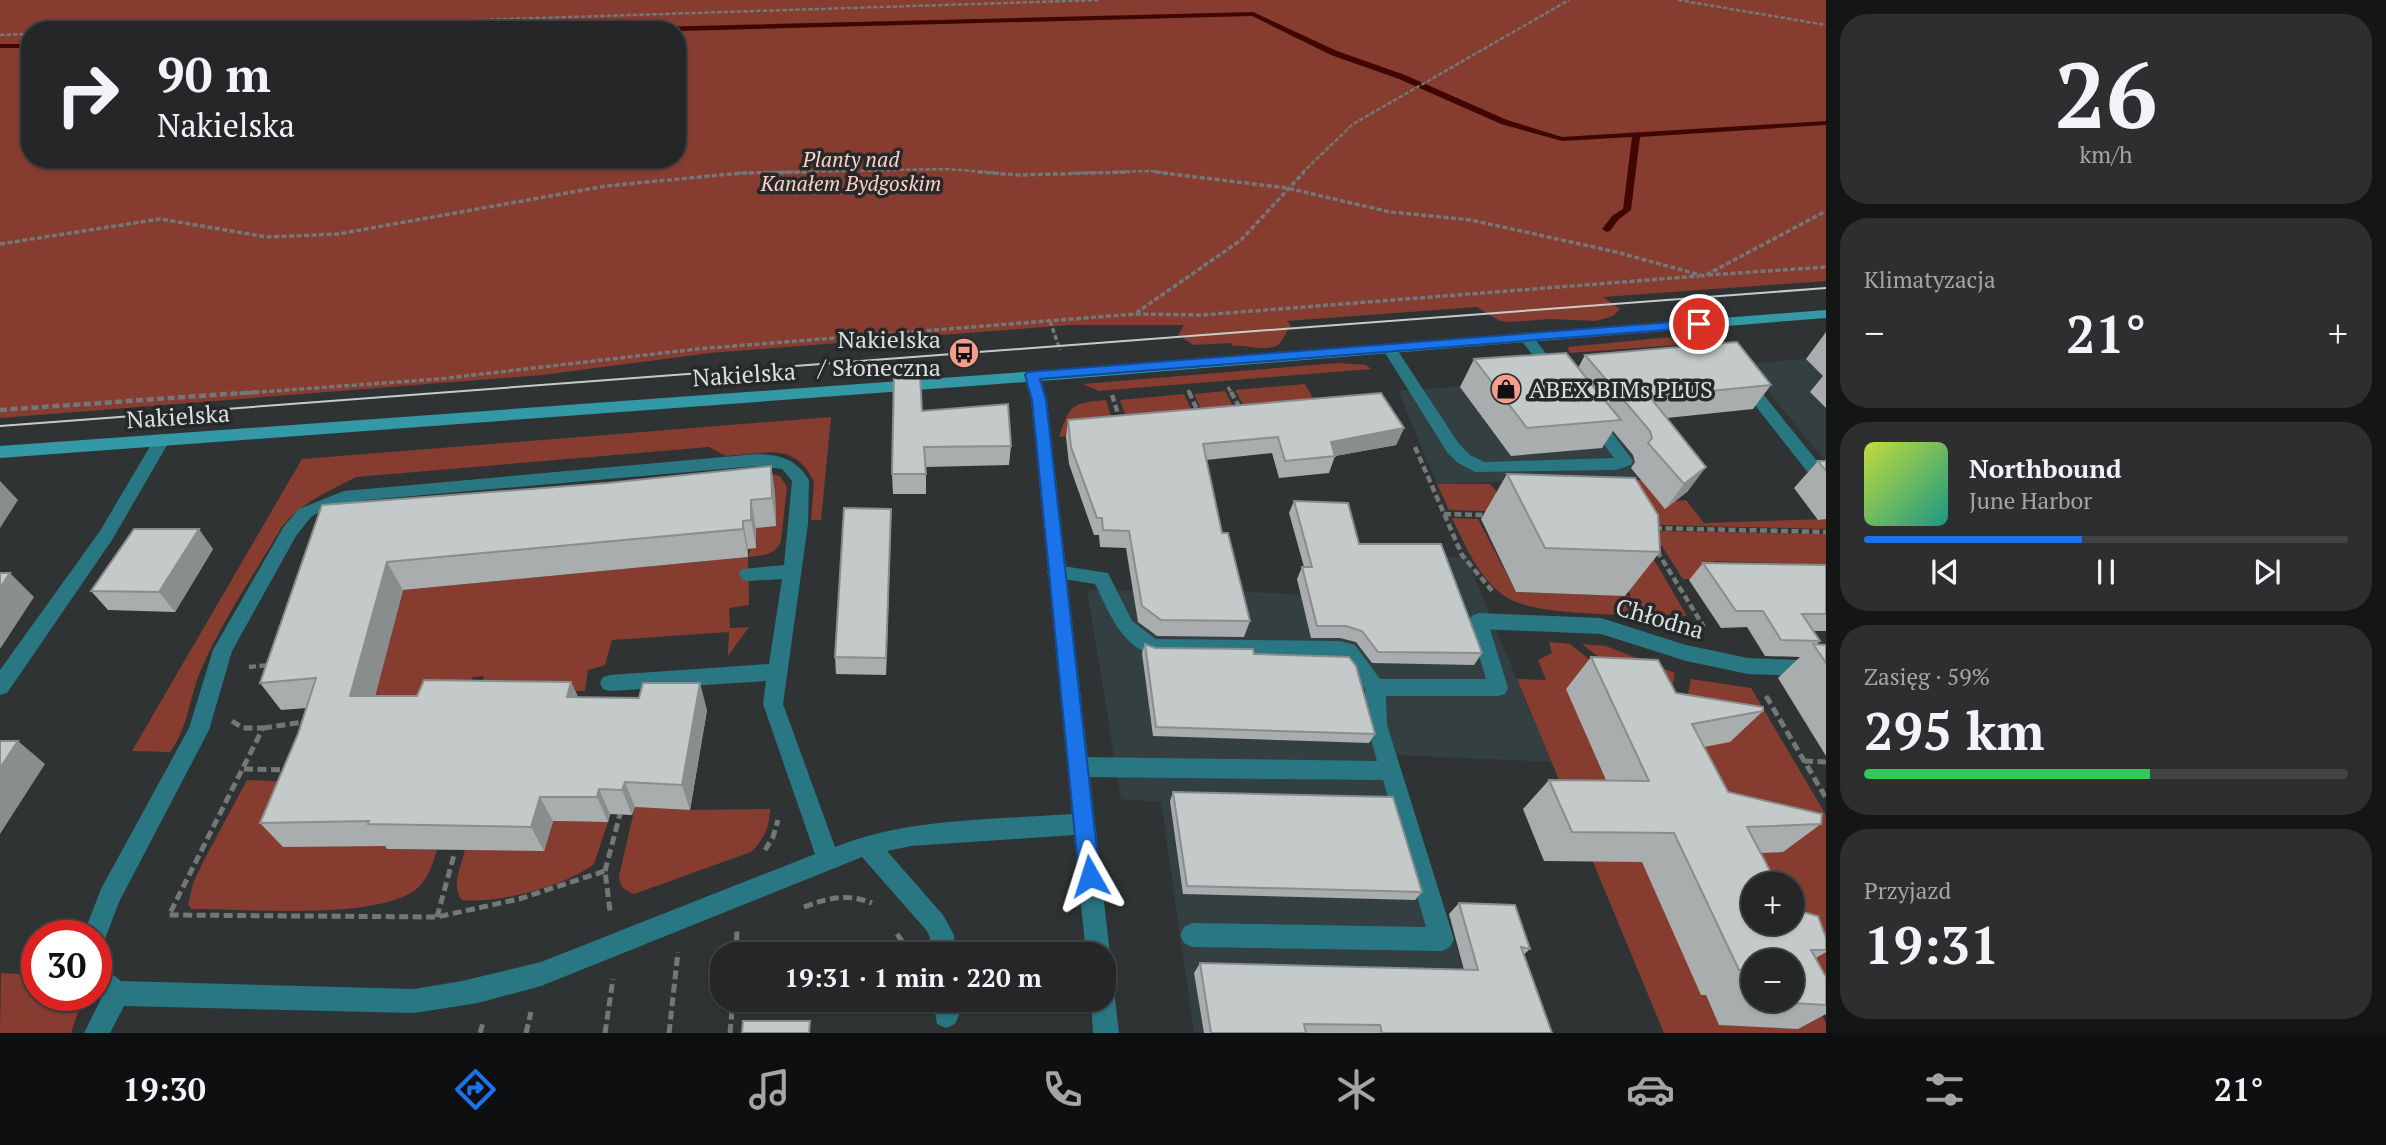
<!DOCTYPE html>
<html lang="pl">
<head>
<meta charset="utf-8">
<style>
	body { margin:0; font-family:"PT Serif",serif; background:#2c2e2f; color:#f1f3f6; height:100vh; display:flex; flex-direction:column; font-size:26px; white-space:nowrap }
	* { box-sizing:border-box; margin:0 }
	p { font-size:23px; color:#a3a5a7 }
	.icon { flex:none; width:38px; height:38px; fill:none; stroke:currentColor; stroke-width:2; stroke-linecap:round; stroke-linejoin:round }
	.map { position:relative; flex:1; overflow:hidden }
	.side { display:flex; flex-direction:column; gap:14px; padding:14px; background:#141515; width:560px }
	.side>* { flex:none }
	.top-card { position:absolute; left:21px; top:21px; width:665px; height:147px; border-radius:28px; box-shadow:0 2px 5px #0004,0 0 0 2px #414344; background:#242627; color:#f1f3f6; overflow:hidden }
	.controls { position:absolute; left:1741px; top:872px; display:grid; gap:14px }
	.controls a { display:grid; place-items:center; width:63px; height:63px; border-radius:50%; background:#242627; box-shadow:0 2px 5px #0004,0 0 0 2px #414344; font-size:35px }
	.speed { position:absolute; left:21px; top:920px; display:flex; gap:14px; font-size:35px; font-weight:700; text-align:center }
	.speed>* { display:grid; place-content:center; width:91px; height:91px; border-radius:50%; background:#242627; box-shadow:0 2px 5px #0004,0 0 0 2px #414344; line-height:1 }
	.speed .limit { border:10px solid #d22; background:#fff; color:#111 }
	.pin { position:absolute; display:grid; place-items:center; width:60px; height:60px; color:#fff; margin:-30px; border:4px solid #fff; border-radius:50%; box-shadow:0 2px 7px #0007 }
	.me { position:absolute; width:77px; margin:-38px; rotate:354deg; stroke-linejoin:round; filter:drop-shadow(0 0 5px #0008) }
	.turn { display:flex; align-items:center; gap:24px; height:147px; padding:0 21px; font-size:32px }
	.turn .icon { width:91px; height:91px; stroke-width:2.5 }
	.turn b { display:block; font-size:49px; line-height:60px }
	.big { font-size:52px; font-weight:800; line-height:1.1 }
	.side .card { flex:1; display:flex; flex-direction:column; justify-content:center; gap:10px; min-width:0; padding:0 24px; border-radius:28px; background:#2c2e2f }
	.side .dial { align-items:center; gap:0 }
	.dial b { font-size:91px; line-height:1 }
	.song { display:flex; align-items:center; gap:21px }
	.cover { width:84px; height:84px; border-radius:10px; background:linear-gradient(135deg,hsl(70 70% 55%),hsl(170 70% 35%)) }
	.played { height:7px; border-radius:4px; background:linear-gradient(90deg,#1a73e8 45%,#414344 45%) }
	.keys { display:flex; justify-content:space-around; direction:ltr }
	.heat { display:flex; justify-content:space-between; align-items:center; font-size:38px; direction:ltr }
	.charge { height:10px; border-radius:5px; background:linear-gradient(90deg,#34c759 59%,#414344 0) }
	.trip { position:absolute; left:710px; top:942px; width:406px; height:70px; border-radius:28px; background:#242627; box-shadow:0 2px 5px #0004,0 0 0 2px #414344; font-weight:800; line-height:70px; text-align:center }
	.menu { display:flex; height:112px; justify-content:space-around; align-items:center; background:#0e0f10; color:#a3a5a7 }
	.menu .icon { width:49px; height:49px }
	.menu .active { color:#1a73e8 }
	.menu b { font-size:32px; color:#f1f3f6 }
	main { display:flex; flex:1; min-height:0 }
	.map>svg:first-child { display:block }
	.built { fill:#343f41 }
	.green { fill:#863d30; fill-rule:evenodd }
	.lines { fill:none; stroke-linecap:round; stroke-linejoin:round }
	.stream { fill:#400601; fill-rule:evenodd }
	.path-far3 { stroke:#747777; stroke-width:2.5; stroke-dasharray:4.5 2; stroke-linecap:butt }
	.path-far2 { stroke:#747777; stroke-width:3.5; stroke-dasharray:5 2.5; stroke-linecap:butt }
	.path-far1 { stroke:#747777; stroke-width:4.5; stroke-dasharray:7 3.5; stroke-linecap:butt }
	.path { stroke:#747777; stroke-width:5; stroke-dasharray:9 4.5; stroke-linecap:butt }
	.service { fill:#287782; fill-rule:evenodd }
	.minor { fill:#287782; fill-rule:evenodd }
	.secondary { fill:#3499a7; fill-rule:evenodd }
	.tram { stroke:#c9cbcb; stroke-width:2 }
	.wall { fill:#a9adae; fill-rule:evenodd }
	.shaded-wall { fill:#898d8d }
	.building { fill:#c4c9ca; stroke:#898d8d; stroke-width:2 }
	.route { fill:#1a73e8; stroke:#114b97; stroke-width:2 }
	.labels { text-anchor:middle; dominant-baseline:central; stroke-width:7; stroke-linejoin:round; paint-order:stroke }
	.far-park-label { font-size:21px; font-style:italic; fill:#ffcfc5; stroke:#26292a }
	.poi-label { font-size:24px; fill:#dddfdf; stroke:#26292a; text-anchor:end }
	.street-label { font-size:24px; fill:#dddfdf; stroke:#26292a }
</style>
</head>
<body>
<main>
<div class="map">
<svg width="1826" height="1033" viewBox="0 0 1826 1033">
	<rect width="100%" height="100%" fill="#303334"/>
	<g class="built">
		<polygon points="1806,359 1826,378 1826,462 1746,364"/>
		<polygon points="1570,378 1659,478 1437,484 1398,391"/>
		<polygon points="1334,556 1466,557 1551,762 1396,755 1467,981 1288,1033 1194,1032 1161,802 1121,799 1087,590 1233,591 1346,597"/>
	</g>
	<g class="green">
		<path d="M0,0H1826V281L1603,297L1620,309L1613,316L1596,321L1550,319L1510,322L1500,321L1477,307L1287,321L1291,326C1286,331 1283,341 1278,345C1267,352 1245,344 1232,346L1231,343L1194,345L1178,335L1184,325H1069L710,353L542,375L0,418ZM30,30H677V159H30Z"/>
		<polygon points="1692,335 1704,343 1570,353 1567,347"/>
		<polygon points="1338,363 1366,365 1371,369 1110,390 1099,391 1083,384"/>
		<polygon points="1305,384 1322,414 1251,419 1235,390"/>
		<polygon points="1225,391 1240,420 1208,424 1194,394"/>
		<polygon points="1184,394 1199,425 1131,431 1120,400"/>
		<path d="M1106,400L1116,432L1059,437C1070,404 1072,403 1106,400Z"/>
		<path d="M831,417L821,520H811L814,482L808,471L798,460L786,454L772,452L726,456L709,447L356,477C329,491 300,503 281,528C255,573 224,618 203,665C189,694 190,725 170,752L132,751L302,459Z"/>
		<path d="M764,472L780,476L787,487L781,541C776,556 761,555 748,557L749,605L729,608L730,628L749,627L728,656L729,632L612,640L605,665L588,670L585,691H480L484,676L473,677L467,690L462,691L374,700L403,590L748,557L756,528L776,525Z"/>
		<polygon points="1642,480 1676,501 1686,500 1704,523 1826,519 1826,529 1662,525 1523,511 1500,484"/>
		<polygon points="1437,484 1490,484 1514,512 1449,510"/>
		<path d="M1452,518L1478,519L1516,592L1631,596L1607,552L1642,539L1687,616C1646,614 1537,618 1506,597C1479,579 1466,547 1452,518Z"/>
		<polygon points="1660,531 1826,534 1826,565 1713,561 1779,651 1758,642 1714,579 1683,579 1654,534"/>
		<polygon points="1549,642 1570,644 1630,692 1668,919 1701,994 1706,995 1719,1025 1792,999 1803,981 1826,1023 1826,1033 1664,1033 1517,679 1546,680 1538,660 1552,653"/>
		<polygon points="1582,644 1606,646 1675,673 1668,711"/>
		<polygon points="1691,679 1751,688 1826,815 1826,991 1792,922 1792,884 1768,884 1682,722"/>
		<path d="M247,780L316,783L390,839L388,849L437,850C432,865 428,881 414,891C370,920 247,909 192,909L188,905L193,883L203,862Z"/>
		<path d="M635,807L690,810L770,809C769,828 765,838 751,852L634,894C624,890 620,887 619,876Z"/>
		<path d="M553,821L608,822L594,864C566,886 498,904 462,900C450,884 462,867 465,849Z"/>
		<polygon points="1,973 37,975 37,996 75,996 78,1012 71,1033 0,1033"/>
	</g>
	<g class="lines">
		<g class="stream">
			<polygon points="1253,12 1337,51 1405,75 1507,120 1562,137 1826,121 1826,125 1640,137 1631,210 1618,220 1610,231 1607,232 1602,229 1612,216 1623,209 1632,137 1562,141 1501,124 1399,79 1331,55 1252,16 677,31 613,30 616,28"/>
			<rect x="0" y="44" width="30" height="4"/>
		</g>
		<g class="path-far3">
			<polyline points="1678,0 1826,25"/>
			<polyline points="165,30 1099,0"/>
			<polyline points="0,35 30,34"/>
			<polyline points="737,173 947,169 999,173"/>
			<polyline points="1073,173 1150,171 1169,173"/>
			<polyline points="1302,173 1353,124 1569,0"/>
		</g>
		<g class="path-far2">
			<polyline points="978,172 1019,175 1130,172"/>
			<polyline points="1155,172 1287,188 1390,212 1471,220 1616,252 1704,276 1826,211"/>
			<polyline points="0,244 160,219 267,237 338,234 606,186 741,173 813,172"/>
			<polyline points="1708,275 1826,267"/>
			<polyline points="1136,313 1241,240 1304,172"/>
			<polyline points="1050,321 1060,350"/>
			<polyline points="1228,387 1232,394"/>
			<polyline points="1188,390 1190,394"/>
			<polyline points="232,394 439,379 697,349 1135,314 1202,315 1699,276"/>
		</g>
		<g class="path-far1">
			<polyline points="1189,392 1199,414"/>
			<polyline points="1231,392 1241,410"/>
			<polyline points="1112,395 1120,420"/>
			<polyline points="0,410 257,392"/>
			<polyline points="1415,447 1462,555 1493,592"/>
			<polyline points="1444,514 1486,515"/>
			<polyline points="1655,528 1826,532"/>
			<polyline points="1657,551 1704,627"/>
			<polyline points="249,667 271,665"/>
		</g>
		<g class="path">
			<polyline points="1766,696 1826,798"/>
			<polyline points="232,721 243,728 263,728 169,915 437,917 519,899 605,871 610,911"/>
			<polyline points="263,728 304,722 305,719"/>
			<polyline points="1804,761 1826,762"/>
			<polyline points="244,769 289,770"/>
			<polyline points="765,850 773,837 778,820"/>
			<polyline points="605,871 620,814"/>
			<path d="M804,907C828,898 847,893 872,903"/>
			<polyline points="437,917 454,855"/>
			<polyline points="897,934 908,950"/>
			<polyline points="736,954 737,930"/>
			<polyline points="480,1033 483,1023"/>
			<polyline points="526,1033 531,1012"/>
			<polyline points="605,1033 613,979"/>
			<polyline points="669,1033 678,952"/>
			<polyline points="730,1033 733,999"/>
		</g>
		<g class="service">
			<polygon points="1526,332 1531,334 1558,369 1561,372 1558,375 1548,375 1521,340 1519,337 1521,334"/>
			<polygon points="1389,343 1394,345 1459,444 1470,455 1484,462 1614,458 1586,420 1594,415 1600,416 1633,461 1631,465 1616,470 1475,472 1458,463 1447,452 1382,348"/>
			<polygon points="162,434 170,440 112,540 7,693 0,695 0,670 100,531 156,436"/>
			<path d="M1056,565L1108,573L1132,621L1156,639L1340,641L1355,645L1380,679H1486L1469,621L1472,616L1479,613L1486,616L1508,688L1505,694L1498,696H1386L1387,725L1454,939L1450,947L1442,951L1192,947L1184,943L1180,935L1184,927L1192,923L1426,927L1383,780L1079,777L1071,774L1068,767L1071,760L1079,757L1377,761L1367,725L1365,689L1340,657L1152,655C1120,644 1109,612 1095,584L1050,577L1047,572L1050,567Z"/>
		</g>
		<g class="minor">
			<polygon points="1699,320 1704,321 1733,357 1736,360 1733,363 1723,363 1694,327 1692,324"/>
			<path d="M1032,370L1040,375L1047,400L1110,954L1107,963L1104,964V954H1086L1074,835L911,846L887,851L943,915L954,935L955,954H931L930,938L927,931L862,857L541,986L478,1003L414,1013L124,1006L110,1033H84L102,997L96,993V956L105,959L112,974L121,981L414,989L462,981L541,962L815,854L763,704L766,681L610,691L603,689L600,683L603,677L610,675L769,664L782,579L748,581L742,579L739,574L742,569L784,565L792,481L782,469L757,466L366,500L323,510L311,517L296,536L232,651L209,730L119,902L103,944L96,947V936H83L101,889L189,728L213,650L284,526L299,509L344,491L757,454C781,455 796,459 809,480L808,524L783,704L835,847C910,817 993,820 1072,814L1031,400L1024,375Z"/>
			<polygon points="1745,377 1750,378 1826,472 1826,490 1820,488 1740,386 1737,382"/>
			<polygon points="1479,613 1601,618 1686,645 1748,658 1826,661 1826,677 1748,674 1686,661 1601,634 1479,629 1472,626 1469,621 1472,616"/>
			<polygon points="1104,987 1112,990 1115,999 1119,1033 1093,1033 1091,999 1104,999"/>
			<polygon points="933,999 957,999 959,1015 955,1024 946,1028 937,1024"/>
		</g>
		<polygon class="secondary" points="1826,310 1826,318 1066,379 0,458 0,446 1066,369"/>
		<polyline class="tram" points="0,426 1826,288"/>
	</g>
	<g class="wall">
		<polygon points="1826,332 1826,408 1810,392 1823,376 1806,359"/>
		<polygon points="1585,355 1771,385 1753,409 1667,418 1688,491 1665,509 1631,468 1635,462 1633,455 1613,431 1602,448 1511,456 1460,387 1474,359 1578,368"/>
		<polygon points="922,411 1011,446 1009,465 926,467 926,494 893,494 892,474"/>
		<polygon points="1068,420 1404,428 1396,445 1335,456 1329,473 1279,478 1272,453 1206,460 1222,533 1250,621 1244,637 1157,636 1138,622 1126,548 1100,547 1099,535 1094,535 1069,464 1066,437"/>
		<polygon points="1818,461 1826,461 1826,519 1818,520 1794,488"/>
		<polygon points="771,466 775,494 776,526 756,528 756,548 748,549 748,557 403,590 375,696 417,696 571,682 578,697 707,710 690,810 635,807 632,815 610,814 608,822 553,821 544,851 387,849 385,846 283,847 260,823 298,734 307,708 281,710 260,683 322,505 607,483"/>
		<polygon points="1507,474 1660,552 1625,596 1516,592 1481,519"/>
		<polygon points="1294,501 1359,544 1482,653 1474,665 1372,663 1356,642 1340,638 1311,638 1297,579 1302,567 1304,567 1289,513"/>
		<polygon points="891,509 886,675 836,674 835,657"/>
		<polygon points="213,549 175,612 108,610 91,591"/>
		<polygon points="1703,563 1826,565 1826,631 1813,631 1820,641 1817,644 1826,645 1826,756 1778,678 1800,657 1765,656 1747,627 1721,628 1689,580"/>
		<polygon points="1145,644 1155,648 1254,654 1375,734 1369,743 1153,736 1142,653"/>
		<path d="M1591,657L1676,693L1763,711L1730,742L1704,747L1728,792L1821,824L1783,852L1761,853L1754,884L1826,938V952L1816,958L1826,977V1014L1798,1029L1719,1025L1706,995H1701L1642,862L1544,861L1523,809L1549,780H1606L1566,689ZM1754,961L1792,999H1754Z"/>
		<polygon points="1173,792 1422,892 1415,900 1183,894 1170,801"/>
		<polygon points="1459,903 1530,949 1523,955 1552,1033 1204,1033 1194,973 1200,963 1464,970 1449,914"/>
	</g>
	<g class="shaded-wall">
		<polygon points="1404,428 1396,445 1335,456 1331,442"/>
		<polygon points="771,466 775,494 776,526 772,498"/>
		<polygon points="1706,467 1688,491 1665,509 1684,484"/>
		<polygon points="0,481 18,500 0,528"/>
		<polygon points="751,500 756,528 756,548 751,520"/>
		<polygon points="891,509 891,527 886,675 886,658"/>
		<polygon points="743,521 748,549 748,557 743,529"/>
		<polygon points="199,529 213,549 175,612 159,592"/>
		<polygon points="387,562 403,590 368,723 350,696"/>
		<polygon points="10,573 34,597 0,649 0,588"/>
		<polygon points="571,682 583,708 567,697"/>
		<polygon points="700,683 707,710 690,810 682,785"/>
		<polygon points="18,741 45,764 0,834 0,768"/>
		<polygon points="625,782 635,807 632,815 622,790"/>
		<polygon points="599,789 610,814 608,822 597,797"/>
		<polygon points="540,797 553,821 544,851 531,827"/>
	</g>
	<g class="building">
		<polygon points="1737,342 1771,385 1650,397 1706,467 1684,484 1648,443 1652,438 1650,431 1585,355"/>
		<polygon points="1566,353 1621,420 1527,428 1474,359"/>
		<polygon points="920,374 922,411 1008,404 1011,446 924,447 926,474 892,474 894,375"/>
		<polygon points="1381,393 1404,428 1331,442 1335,456 1285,461 1278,437 1203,444 1222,533 1228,533 1250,621 1161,620 1142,606 1129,531 1103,530 1102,518 1097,518 1071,447 1068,420"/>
		<polygon points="1818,461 1826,461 1826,471"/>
		<polygon points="771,466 772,498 751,500 751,520 743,521 743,529 387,562 350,696 417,696 424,680 571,682 567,697 639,698 643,683 700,683 682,785 625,782 622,790 599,789 597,797 540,797 531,827 368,824 369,821 260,823 298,734 316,678 260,683 322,505 607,483"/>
		<polygon points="1507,474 1635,478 1658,515 1660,552 1545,548"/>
		<polygon points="1294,501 1348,503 1359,544 1441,544 1482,653 1378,652 1362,631 1346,626 1317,626 1302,567 1312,567"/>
		<polygon points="844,508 891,509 886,658 835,657"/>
		<polygon points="134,529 199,529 159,592 91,591"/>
		<polygon points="1703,563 1826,565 1826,614 1802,614 1820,641 1781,640 1763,611 1736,611"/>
		<polygon points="0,573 10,573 0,588"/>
		<polygon points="1145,644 1155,648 1253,649 1254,654 1349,657 1356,666 1375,734 1156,727"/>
		<polygon points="1813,644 1826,645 1826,663"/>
		<polygon points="1591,657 1658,660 1676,693 1763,707 1763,711 1692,724 1728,792 1822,814 1821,824 1747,827 1777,884 1754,884 1754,922 1792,922 1792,909 1818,916 1826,938 1826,950 1811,950 1826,977 1826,1005 1759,1001 1758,999 1792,999 1792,961 1754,961 1754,990 1744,970 1739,970 1674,833 1572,832 1549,780 1649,781"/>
		<polygon points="0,741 18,741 0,768"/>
		<polygon points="1173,792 1393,797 1422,892 1187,886"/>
		<polygon points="1459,903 1515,905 1530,949 1521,947 1552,1033 1382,1033 1380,1025 1304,1024 1306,1033 1211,1033 1200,963 1478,970"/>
		<polygon points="743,1021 810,1021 809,1033 742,1033"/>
	</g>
	<polygon class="route" points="1699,320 1706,324 1704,327 1040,379 1046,400 1100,876 1097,883 1090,886 1082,883 1079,876 1032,400 1025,375 1027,372"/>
	<defs>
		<g id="bus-disc" transform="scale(1.575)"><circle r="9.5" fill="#f49d8c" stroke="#26292a"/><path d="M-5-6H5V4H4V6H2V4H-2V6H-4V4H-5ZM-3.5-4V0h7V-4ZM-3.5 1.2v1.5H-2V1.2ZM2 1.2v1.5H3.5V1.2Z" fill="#111"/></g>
		<g id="shop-disc" transform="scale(1.575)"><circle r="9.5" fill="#f49d8c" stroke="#26292a"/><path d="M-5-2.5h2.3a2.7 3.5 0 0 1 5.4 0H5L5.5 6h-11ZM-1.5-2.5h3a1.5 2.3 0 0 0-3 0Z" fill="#111"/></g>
	</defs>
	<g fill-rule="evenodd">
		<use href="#bus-disc" x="964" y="353"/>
		<use href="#shop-disc" x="1506" y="389"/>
	</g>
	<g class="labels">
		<g class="far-park-label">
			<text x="851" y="159">Planty nad<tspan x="851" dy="24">Kanałem Bydgoskim</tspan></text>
		</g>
		<g class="poi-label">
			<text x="941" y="339">Nakielska<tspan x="941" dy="28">/ Słoneczna</tspan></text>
			<text x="1529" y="389" text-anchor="start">ABEX BIMs PLUS</text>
		</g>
		<g class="street-label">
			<text transform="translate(744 374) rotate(-4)">Nakielska</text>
			<text transform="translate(178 416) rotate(-4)">Nakielska</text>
			<text transform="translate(1660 618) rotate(16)">Chłodna</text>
		</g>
	</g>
</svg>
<div class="controls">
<a>+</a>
<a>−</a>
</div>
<div class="speed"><div class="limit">30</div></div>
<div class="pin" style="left:1699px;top:324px;background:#d93025"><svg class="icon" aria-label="arrive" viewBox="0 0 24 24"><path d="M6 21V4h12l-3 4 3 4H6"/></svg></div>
<svg class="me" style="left:1090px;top:876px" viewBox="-20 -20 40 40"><path d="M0-17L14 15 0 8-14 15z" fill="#1a73e8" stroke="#fff" stroke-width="4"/></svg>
<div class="trip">19:31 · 1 min · 220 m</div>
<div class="top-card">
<div class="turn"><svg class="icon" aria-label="right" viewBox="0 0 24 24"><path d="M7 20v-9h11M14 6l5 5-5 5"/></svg><div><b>90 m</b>Nakielska</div></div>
</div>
</div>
<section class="side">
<div class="card dial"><b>26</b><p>km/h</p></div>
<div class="card"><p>Klimatyzacja</p>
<div class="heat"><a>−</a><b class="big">21°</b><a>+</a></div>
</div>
<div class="card">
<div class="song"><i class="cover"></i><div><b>Northbound</b><p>June Harbor</p></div></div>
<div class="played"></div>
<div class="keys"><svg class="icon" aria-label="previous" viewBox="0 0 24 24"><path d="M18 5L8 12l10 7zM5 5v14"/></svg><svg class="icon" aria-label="pause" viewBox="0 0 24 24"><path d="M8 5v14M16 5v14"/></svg><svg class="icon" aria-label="next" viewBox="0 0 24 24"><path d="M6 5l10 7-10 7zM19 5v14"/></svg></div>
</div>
<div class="card"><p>Zasięg · 59%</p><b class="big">295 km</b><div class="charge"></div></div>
<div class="card"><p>Przyjazd</p><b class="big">19:31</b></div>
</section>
</main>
<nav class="menu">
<b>19:30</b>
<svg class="icon active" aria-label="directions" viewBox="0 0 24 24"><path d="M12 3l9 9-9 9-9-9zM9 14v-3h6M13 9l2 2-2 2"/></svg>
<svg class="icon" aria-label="music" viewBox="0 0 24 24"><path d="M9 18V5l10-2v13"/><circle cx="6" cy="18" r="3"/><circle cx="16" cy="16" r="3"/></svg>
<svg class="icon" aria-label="phone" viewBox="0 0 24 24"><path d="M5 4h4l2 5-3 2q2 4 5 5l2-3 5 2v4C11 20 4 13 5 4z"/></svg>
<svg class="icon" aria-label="climate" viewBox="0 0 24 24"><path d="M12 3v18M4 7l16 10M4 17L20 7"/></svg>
<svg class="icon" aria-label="car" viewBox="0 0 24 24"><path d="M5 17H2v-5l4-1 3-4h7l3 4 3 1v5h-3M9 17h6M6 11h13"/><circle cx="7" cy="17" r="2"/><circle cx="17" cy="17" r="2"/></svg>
<svg class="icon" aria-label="filters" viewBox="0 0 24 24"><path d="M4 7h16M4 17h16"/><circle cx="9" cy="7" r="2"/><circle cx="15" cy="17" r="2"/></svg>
<b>21°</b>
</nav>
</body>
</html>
